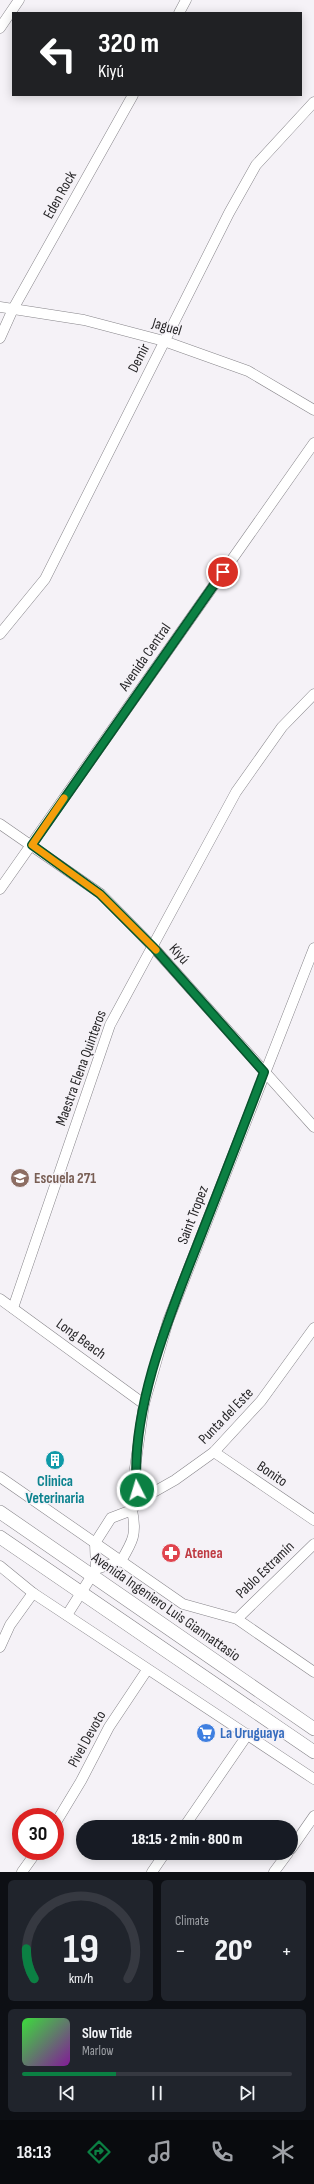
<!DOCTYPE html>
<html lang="en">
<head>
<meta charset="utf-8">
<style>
	body { margin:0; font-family:"Sofia Sans Condensed",sans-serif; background:#20242c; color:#f1f3f6; height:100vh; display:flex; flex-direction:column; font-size:15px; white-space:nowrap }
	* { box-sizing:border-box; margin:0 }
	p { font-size:13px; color:#9ea1a6 }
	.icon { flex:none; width:22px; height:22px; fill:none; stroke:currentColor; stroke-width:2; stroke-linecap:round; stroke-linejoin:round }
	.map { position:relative; height:1872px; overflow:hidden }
	.drawer { display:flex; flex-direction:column; gap:8px; padding:8px; background:#0d0f14; flex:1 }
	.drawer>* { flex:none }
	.banner { position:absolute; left:12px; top:12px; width:290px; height:84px; border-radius:0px; box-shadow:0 2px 10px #0003; background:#202124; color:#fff; overflow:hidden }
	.speed { position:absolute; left:12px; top:1808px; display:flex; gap:8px; font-size:20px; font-weight:700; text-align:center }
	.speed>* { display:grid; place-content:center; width:52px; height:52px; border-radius:50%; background:#171b24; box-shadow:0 2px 10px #0003; line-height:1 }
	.speed .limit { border:6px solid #d22; background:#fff; color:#111 }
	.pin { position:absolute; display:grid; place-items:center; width:34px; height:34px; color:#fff; margin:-17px; border:2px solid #fff; border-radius:50%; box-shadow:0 1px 4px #0007 }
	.me { position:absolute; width:44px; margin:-22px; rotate:355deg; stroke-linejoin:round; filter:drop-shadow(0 0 3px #0008) }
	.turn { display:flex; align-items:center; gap:14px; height:84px; padding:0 20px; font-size:18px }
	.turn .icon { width:52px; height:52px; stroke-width:2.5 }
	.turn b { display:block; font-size:28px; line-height:34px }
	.big { font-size:30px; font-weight:800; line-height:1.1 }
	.drawer .card { flex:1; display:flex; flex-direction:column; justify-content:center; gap:6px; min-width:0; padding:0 14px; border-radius:6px; background:#20242c }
	.drawer .dial { align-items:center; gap:0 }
	.dial svg { height:104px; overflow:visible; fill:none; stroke:#363941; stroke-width:7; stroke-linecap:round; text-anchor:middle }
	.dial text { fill:#f1f3f6; stroke:none }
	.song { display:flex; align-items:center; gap:12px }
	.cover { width:48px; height:48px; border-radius:6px; background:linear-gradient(135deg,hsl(120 70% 55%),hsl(290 70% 35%)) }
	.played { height:4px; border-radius:2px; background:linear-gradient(90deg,#0b8043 35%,#363941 35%) }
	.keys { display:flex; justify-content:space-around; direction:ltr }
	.heat { display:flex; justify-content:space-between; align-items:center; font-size:22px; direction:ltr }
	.drawer .tiles { flex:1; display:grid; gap:8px; grid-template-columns:1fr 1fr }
	.card:last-child { grid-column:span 2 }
	.trip { position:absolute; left:76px; top:1820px; width:222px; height:40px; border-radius:20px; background:#171b24; box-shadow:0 2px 10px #0003; font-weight:800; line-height:40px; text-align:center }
	.tabs { display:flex; height:64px; justify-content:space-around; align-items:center; background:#090b0e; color:#9ea1a6 }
	.tabs .icon { width:28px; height:28px }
	.tabs .active { color:#0b8043 }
	.tabs b { font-size:18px; color:#f1f3f6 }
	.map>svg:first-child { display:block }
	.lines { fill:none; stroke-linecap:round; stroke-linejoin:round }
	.minor-casing { stroke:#87858a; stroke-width:11 }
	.major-casing { stroke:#87858a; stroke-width:14 }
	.minor { stroke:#fff; stroke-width:10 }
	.major { stroke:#fff; stroke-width:13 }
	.route-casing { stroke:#07532c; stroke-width:10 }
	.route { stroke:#0b8043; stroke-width:7 }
	.slow { stroke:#f59e0b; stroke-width:7 }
	.labels { text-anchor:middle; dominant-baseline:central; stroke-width:3; stroke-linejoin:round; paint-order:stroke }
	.street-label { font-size:15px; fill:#282729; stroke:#f5f2f7 }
	.education-label { font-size:15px; font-weight:bold; fill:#785e54; stroke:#f5f2f7; text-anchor:start }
	.culture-label { font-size:15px; font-weight:bold; fill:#0d838f; stroke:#f5f2f7 }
	.health-label { font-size:15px; font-weight:bold; fill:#be3a42; stroke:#f5f2f7; text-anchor:start }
	.shop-label { font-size:15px; font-weight:bold; fill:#366cbe; stroke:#f5f2f7; text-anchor:start }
</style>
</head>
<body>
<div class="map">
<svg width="314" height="1872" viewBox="0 0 314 1872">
	<rect width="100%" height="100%" fill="#f5f2f7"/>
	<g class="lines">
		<g class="minor-casing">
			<g id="minor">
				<polyline points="179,13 186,0"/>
				<polyline points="0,28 19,0"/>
				<polyline points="0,307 84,320 164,341 248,371 314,410"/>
				<polyline points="0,338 13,309 133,95"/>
				<polyline points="0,634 45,579 229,213 256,165 314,102"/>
				<polyline points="0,824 101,894 154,948 314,1127"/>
				<polyline points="0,889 314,443"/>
				<polyline points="0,1299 144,1404"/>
				<polyline points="13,1308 110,1025 236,792 282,727 314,694"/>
				<polyline points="214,1452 314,1520"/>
				<polyline points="0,1477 183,1604 237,1619 314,1672"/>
				<polyline points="138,1501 135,1468 144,1404 168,1321 314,948"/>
				<polyline points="0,1566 33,1593 314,1779"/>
				<path d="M96,1569L121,1561C133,1541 137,1534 132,1510L138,1501L175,1480L214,1452L261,1401L314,1328"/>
				<polyline points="67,1615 96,1569 95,1543 111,1518 132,1510"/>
				<polyline points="237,1619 314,1544"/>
				<polyline points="0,1647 10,1625 33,1593"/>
				<polyline points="55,1824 81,1781 109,1727 147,1670"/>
				<polyline points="184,1827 248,1734"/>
				<polyline points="291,1849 314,1816"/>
				<polyline points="22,1872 37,1851"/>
				<polyline points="152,1872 165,1853"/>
				<polyline points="274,1872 288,1853"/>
			</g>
		</g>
		<g class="major-casing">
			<g id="major">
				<polyline points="0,1512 314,1729"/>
				<polyline points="0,1537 314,1752"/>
			</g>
		</g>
		<use href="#minor" class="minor"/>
		<use href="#major" class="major"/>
	</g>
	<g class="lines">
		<g class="route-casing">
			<path id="route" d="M137,1490C130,1412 168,1319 196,1248C219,1189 242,1131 264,1072L154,948L100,894L32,845L223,572"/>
		</g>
		<use href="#route" class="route"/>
		<polyline class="slow" points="64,798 32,845 100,894 156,950"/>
	</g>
	<defs>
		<g id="school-disc" transform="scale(1)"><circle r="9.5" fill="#8d6e63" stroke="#f5f2f7"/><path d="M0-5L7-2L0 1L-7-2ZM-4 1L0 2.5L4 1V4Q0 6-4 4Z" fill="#fff"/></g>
		<g id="building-disc" transform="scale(1)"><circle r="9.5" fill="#0f9aa8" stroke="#f5f2f7"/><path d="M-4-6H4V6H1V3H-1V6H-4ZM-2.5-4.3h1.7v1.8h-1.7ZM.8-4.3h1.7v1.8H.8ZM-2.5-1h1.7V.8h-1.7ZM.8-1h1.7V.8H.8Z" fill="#fff"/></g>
		<g id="pharmacy-disc" transform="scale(1)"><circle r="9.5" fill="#e0444e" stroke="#f5f2f7"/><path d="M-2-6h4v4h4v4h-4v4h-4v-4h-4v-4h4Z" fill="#fff"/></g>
		<g id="supermarket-disc" transform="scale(1)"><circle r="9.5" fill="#3f7fe0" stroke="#f5f2f7"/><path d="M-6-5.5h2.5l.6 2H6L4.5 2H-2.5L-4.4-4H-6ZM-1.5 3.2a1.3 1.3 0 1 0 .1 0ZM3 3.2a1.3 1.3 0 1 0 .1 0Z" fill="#fff"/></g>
	</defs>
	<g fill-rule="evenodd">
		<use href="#school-disc" x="20" y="1178"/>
		<use href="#building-disc" x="55" y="1460"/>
		<use href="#pharmacy-disc" x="171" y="1553"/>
		<use href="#supermarket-disc" x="206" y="1733"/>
	</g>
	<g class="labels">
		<g class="street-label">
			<text transform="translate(60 195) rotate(-61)">Eden Rock</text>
			<text transform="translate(167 327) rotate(17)">Jaguel</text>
			<text transform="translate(139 358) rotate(-63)">Demir</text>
			<text transform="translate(145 657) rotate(-55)">Avenida Central</text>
			<text transform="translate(179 954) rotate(48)">Kiyú</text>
			<text transform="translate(81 1068) rotate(-70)">Maestra Elena Quinteros</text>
			<text transform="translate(193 1215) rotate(-69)">Saint Tropez</text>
			<text transform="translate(81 1339) rotate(36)">Long Beach</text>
			<text transform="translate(226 1416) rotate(-46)">Punta del Este</text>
			<text transform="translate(272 1474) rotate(34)">Bonito</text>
			<text transform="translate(265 1570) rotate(-44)">Pablo Estramín</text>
			<text transform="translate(166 1607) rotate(35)">Avenida Ingeniero Luis Giannattasio</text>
			<text transform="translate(87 1739) rotate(-61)">Pivel Devoto</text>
		</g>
		<g class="education-label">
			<text x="34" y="1178">Escuela 271</text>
		</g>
		<g class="culture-label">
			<text x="55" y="1481">Clinica<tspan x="55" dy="17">Veterinaria</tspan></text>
		</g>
		<g class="health-label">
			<text x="185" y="1553">Atenea</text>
		</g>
		<g class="shop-label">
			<text x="220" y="1733">La Uruguaya</text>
		</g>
	</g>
</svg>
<div class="speed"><div class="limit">30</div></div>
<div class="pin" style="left:223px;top:572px;background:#d93025"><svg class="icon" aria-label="arrive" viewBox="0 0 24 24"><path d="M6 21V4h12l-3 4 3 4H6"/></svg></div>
<svg class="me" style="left:137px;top:1490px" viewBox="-20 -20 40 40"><circle r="17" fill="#0b8043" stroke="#fff" stroke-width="3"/><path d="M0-11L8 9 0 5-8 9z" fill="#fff"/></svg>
<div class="trip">18:15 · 2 min · 800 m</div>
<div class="banner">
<div class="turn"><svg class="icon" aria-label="left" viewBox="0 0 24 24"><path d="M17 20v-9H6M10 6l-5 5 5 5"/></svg><div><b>320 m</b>Kiyú</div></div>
</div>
</div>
<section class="drawer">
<div class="tiles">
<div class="card dial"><svg viewBox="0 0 100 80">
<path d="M14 69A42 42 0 1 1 86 69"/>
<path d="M14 69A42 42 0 0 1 8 46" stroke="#0b8043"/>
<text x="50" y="56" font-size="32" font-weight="700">19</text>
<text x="50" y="72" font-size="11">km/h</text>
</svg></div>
<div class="card"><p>Climate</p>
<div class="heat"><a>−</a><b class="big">20°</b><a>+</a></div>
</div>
<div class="card">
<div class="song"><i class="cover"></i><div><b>Slow Tide</b><p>Marlow</p></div></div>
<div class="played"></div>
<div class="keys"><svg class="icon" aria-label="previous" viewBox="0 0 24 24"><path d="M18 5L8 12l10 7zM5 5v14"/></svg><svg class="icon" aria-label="pause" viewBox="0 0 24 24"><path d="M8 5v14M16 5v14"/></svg><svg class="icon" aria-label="next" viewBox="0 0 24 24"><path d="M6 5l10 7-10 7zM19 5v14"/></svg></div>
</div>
</div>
</section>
<nav class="tabs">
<b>18:13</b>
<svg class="icon active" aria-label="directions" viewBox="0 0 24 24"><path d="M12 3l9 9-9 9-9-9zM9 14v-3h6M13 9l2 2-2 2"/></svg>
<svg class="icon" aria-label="music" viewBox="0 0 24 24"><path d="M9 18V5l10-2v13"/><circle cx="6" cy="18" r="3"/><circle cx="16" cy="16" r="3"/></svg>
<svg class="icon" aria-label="phone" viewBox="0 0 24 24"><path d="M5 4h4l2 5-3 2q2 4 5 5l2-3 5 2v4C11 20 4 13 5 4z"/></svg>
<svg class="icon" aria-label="climate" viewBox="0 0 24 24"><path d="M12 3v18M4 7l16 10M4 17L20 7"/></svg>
</nav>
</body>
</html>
